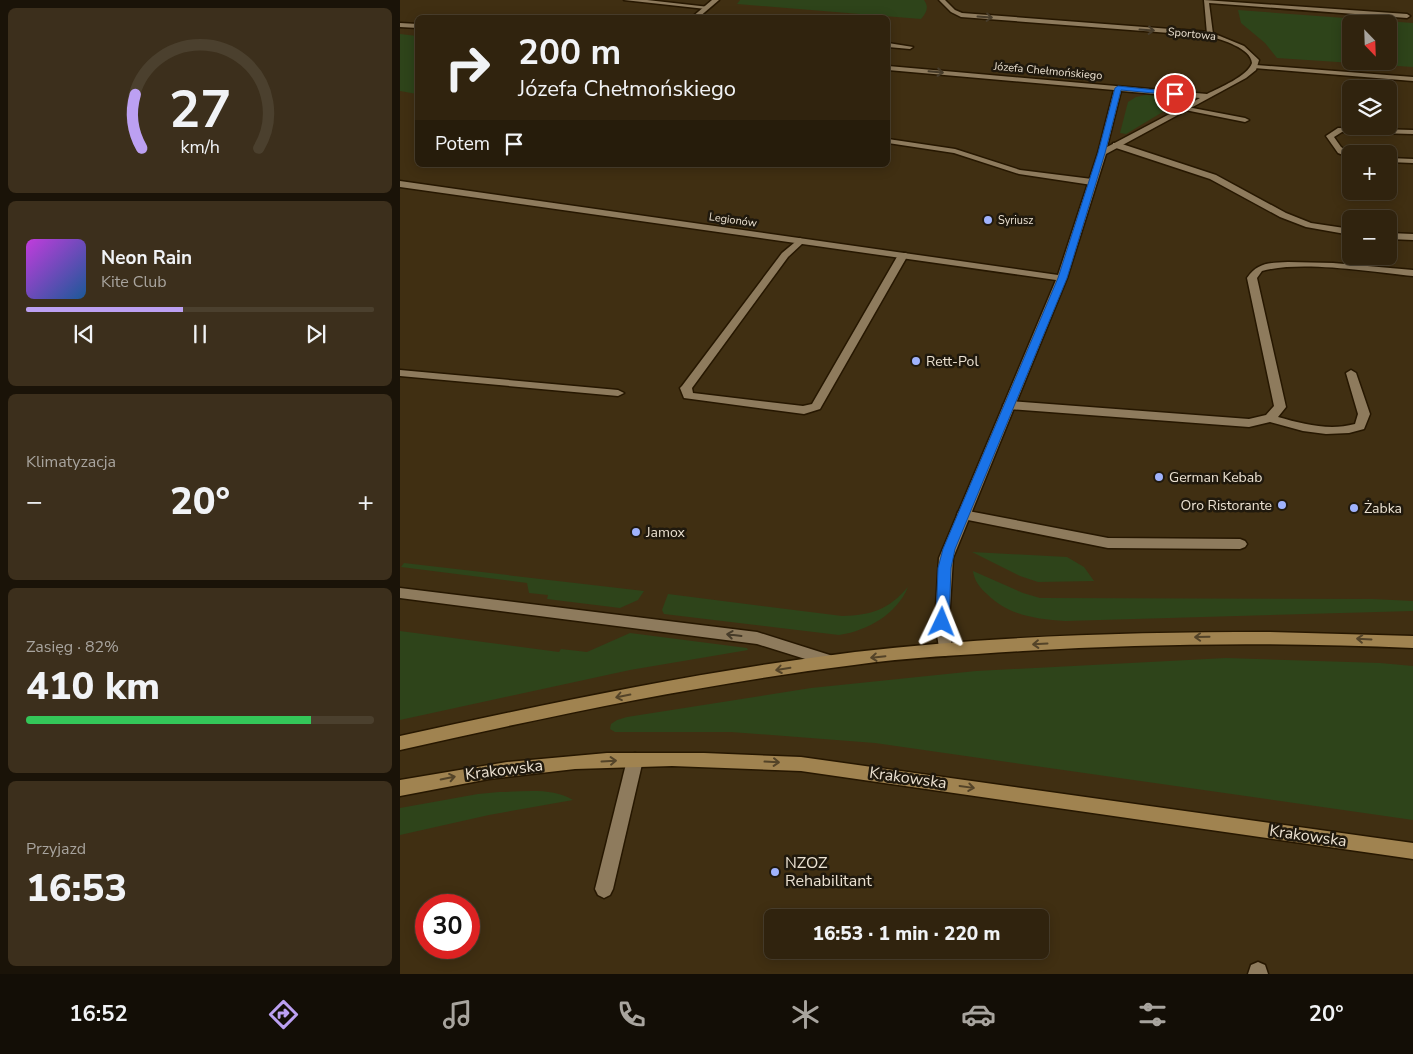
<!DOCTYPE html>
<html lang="pl">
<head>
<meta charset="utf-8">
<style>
	body { margin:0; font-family:"Nunito Sans",sans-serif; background:#3c2f1c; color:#f1f3f6; height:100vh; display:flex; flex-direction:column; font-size:19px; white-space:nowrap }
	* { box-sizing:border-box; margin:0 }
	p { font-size:16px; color:#a8a49e }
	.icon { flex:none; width:28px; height:28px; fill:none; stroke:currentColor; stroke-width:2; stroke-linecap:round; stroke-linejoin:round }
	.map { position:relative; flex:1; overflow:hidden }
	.side { display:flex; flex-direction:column; gap:8px; padding:8px; background:#1a1308; width:400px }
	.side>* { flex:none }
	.hud { position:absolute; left:15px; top:15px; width:475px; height:152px; border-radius:8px; box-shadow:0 2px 12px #0003,0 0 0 1px #4b402e; background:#30230e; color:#f1f3f6; overflow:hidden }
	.needle { width:32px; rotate:157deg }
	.buttons { position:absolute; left:942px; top:15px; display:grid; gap:10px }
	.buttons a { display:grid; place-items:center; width:55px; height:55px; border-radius:8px; background:#30230e; box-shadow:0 2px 12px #0003,0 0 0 1px #4b402e; font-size:25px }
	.speed { position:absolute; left:15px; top:894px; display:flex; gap:10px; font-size:25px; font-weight:700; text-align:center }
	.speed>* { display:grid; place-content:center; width:65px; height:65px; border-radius:50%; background:#30230e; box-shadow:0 2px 12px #0003,0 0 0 1px #4b402e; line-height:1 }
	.speed .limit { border:8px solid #d22; background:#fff; color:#111 }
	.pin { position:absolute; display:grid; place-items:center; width:42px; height:42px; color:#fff; margin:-21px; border:2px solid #fff; border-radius:50%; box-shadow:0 1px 5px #0007 }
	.me { position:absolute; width:55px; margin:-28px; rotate:2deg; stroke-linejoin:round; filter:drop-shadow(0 0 4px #0008) }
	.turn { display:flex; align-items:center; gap:18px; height:105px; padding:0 20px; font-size:22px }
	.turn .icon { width:65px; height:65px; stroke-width:2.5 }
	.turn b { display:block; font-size:35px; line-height:42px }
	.then { display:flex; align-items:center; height:48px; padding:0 20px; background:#0003; gap:10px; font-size:19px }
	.big { font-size:38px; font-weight:800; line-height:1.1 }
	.side .tile { flex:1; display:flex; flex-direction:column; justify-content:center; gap:8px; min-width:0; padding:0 18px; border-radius:8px; background:#3c2f1c }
	.side .dial { align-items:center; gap:0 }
	.dial svg { height:130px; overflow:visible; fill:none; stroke:#4b402e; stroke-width:7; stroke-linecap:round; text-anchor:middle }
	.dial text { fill:#f1f3f6; stroke:none }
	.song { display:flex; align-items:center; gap:15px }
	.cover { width:60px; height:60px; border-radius:8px; background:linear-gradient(135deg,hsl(290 70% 55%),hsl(210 70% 35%)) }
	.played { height:5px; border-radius:2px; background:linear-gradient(90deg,#bca0f2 45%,#4b402e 45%) }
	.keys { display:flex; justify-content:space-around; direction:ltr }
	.heat { display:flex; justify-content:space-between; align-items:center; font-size:28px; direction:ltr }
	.charge { height:8px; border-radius:4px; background:linear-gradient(90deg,#34c759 82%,#4b402e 0) }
	.trip { position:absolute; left:364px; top:909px; width:285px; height:50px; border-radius:8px; background:#30230e; box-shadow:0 2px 12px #0003,0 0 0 1px #4b402e; font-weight:800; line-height:50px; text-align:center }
	.dock { display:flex; height:80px; justify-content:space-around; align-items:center; background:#130e06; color:#a8a49e }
	.dock .icon { width:35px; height:35px }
	.dock .selected { color:#bca0f2 }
	.dock b { font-size:22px; color:#f1f3f6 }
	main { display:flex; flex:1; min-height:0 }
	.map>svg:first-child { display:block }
	.green { fill:#2e441a; fill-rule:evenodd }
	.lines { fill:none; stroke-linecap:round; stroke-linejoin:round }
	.lane-casing { stroke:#261700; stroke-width:3 }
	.street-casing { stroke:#261700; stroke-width:3 }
	.secondary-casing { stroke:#261700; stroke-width:3 }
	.lane { fill:#8e7b5d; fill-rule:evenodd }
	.street { fill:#8e7b5d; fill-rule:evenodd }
	.secondary { fill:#a08350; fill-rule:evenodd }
	.oneway { stroke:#463b29 }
	.oneway2 { stroke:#534328 }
	.route { fill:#1a73e8; stroke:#114b97 }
	.poi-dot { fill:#a0b3fd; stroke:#20190d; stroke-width:2 }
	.labels { text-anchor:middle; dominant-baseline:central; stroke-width:5; stroke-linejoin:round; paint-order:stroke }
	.far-street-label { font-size:11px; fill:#ebe1d1; stroke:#20190d }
	.far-poi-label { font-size:11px; fill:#ebe1d1; stroke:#20190d; text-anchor:start }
	.poi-label { font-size:14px; fill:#ebe1d1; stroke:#20190d; text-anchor:start }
	.near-street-label { font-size:16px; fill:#ebe1d1; stroke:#20190d }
	.near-poi-label { font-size:16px; fill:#ebe1d1; stroke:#20190d; text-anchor:start }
</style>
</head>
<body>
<main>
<section class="side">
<div class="tile dial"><svg viewBox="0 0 100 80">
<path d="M14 69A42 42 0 1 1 86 69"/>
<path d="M14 69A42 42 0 0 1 10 36" stroke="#bca0f2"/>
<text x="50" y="56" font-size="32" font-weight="700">27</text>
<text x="50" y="72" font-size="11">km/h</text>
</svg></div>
<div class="tile">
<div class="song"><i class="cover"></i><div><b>Neon Rain</b><p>Kite Club</p></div></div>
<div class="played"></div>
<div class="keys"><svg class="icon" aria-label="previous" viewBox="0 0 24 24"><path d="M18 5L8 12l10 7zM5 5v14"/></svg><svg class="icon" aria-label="pause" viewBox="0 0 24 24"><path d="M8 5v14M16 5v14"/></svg><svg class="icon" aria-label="next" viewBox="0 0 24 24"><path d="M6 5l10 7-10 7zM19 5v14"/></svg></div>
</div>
<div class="tile"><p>Klimatyzacja</p>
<div class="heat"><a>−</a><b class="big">20°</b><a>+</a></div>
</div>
<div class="tile"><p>Zasięg · 82%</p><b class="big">410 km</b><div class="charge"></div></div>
<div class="tile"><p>Przyjazd</p><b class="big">16:53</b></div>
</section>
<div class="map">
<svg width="1013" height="974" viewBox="0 0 1013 974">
	<rect width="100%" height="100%" fill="#402f12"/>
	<g class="green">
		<path d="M340,0H524C529,7 527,12 521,19L337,4Z"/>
		<path d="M838,10L1013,23V67L877,58L865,43L841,23ZM951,24H989V61H951Z"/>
		<polygon points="0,34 17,36 17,94 0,91"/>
		<polygon points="746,95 774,97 781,101 726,134 720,133 728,102 736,97"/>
		<polygon points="572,552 667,557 684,567 694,581 638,582 620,576"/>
		<polygon points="4,563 244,591 238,600 220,608 147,599 148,595 129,593 127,583 1,567"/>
		<path d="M573,571L623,593L640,598L973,599L1013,601V611L665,621C636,619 609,616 587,594C580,588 574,580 573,571Z"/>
		<path d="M508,587C497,614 467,631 439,635L264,614L262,610L268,594L442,616C472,615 488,610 508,587Z"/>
		<polygon points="0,631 159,652 161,649 187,652 230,633 347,648 348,650 230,670 0,720"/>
		<polygon points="826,658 980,663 1013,666 1013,820 475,743 331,732 215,732 210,729 211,724 217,720 227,717 411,688 576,671"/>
		<path d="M99,792C123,792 152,787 173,800L89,815L0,835V808L78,794Z"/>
	</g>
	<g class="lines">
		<g class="lane-casing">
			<g id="lane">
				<polygon points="224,0 247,0 309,7 306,9"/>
				<polygon points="804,0 1007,14 1010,16 1007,18 809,3 813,34 810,36 807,34"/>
				<polygon points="488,43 513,47 510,49 488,47"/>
				<polygon points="856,65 1013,77 1013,81 854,68 854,66"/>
				<polygon points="782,106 845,118 849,120 845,122 785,110 782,110"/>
				<polygon points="938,128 1013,130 1013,134 942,132 934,137 941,147 952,154 951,158 938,153 926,136"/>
				<polygon points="488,139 555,149 620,170 692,179 696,182 692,185 619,174 554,153 488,143"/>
				<polygon points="713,143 719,143 816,175 886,213 911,223 951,229 951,235 906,227 880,217 810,179 713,147"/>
				<polygon points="989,158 1013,159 1013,163 989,162"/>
				<polygon points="989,233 1013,234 1013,240 989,239"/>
				<polygon points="400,238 405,241 403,243 388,257 292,388 293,393 403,406 412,404 498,255 500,253 506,253 508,255 420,409 404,414 284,398 280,388 282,386 382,253"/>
				<path d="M888,262L933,263L1013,270V276C971,272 902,260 862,271L857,278L886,407L878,417C903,424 929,431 955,424L958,414L946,373L951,370L956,373L970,414L964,429L949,433L926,434L903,431L870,422L849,427L609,409L603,405L609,401L849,419L866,415L874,406L847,278C858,262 870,263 888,262Z"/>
				<polygon points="0,370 218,390 224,393 218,396 0,376"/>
				<polygon points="563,510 708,538 840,539 845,541 847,544 845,547 840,549 708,548 558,518 557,515 558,512"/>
				<polygon points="235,753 241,755 243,760 213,889 210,895 204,898 198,895 195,889 227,760 229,755"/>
				<polygon points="858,962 865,965 868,974 848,974 851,965"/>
			</g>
		</g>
		<g class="street-casing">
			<g id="street">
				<polygon points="312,0 319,0 298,18 291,18"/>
				<path d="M539,0H545L555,10L562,13L810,32L844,46L859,60L856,70L846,78L706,154L667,278L553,558L549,622L552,650L550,654L545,656L540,654L535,622L539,558L656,280L0,187V181L658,275L698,153L714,90L488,70V66L807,94C819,88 848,76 852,63C851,48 822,40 809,36L561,17L551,12ZM721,91L800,98L707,147Z"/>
				<polygon points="0,23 18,24 18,28 0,27"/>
				<polygon points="0,588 357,632 436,657 438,661 436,665 431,667 357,644 0,598"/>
			</g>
		</g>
		<g class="secondary-casing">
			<g id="secondary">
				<path d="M868,632L1013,636V648C883,642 753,643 623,651C567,655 510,657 454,665C301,684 150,716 0,750V736C150,703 302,671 455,652C590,636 732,632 868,632Z"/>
				<polygon points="207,753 304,753 401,757 1013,843 1013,859 401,771 272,766 175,769 89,779 0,796 0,780 107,762"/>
			</g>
		</g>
		<use href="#lane" class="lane"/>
		<use href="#street" class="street"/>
		<use href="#secondary" class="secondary"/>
	</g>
	<defs><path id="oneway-shaft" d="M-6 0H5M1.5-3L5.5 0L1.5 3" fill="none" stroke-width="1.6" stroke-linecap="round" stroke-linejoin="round" transform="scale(1.25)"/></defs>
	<g class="oneway">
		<use href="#oneway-shaft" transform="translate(585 17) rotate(4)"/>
		<use href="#oneway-shaft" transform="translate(747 30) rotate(4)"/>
		<use href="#oneway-shaft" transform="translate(536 72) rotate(5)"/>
		<use href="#oneway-shaft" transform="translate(334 635) rotate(-173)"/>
	</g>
	<g class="oneway2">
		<use href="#oneway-shaft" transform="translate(802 637) rotate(179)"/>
		<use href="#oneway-shaft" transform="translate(964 639) rotate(-177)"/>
		<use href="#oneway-shaft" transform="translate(640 644) rotate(177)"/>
		<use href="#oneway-shaft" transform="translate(478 657) rotate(174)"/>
		<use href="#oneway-shaft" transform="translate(383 669) rotate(171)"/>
		<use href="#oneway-shaft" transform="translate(223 696) rotate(169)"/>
		<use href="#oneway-shaft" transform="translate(209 761) rotate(-3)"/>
		<use href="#oneway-shaft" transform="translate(372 762) rotate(3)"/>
		<use href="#oneway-shaft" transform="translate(48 778) rotate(-12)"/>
		<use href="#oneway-shaft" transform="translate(567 787) rotate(8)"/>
	</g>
	<polygon class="route" points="718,86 775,92 778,94 775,95 721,90 705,153 667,278 555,549 551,568 549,622 547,625 538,625 536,622 538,568 543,549 658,278 698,153 715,88"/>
	<g class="poi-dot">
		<circle cx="588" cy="220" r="5"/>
		<circle cx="516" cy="361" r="5"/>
		<circle cx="759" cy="477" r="5"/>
		<circle cx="882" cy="505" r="5"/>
		<circle cx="954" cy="508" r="5"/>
		<circle cx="236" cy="532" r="5"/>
		<circle cx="375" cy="872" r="5"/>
	</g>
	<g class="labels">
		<g class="far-street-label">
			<text transform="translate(792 34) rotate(6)">Sportowa</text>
			<text transform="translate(648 71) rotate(5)">Józefa Chełmońskiego</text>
			<text transform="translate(333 220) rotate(8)">Legionów</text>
		</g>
		<g class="far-poi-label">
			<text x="598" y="220">Syriusz</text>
		</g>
		<g class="poi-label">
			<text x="526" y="361">Rett-Pol</text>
			<text x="769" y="477">German Kebab</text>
			<text x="872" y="505" text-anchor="end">Oro Ristorante</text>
			<text x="964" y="508">Żabka</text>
			<text x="246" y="532">Jamox</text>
		</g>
		<g class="near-street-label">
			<text transform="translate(104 770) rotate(-7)">Krakowska</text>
			<text transform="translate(508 778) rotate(8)">Krakowska</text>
			<text transform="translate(908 836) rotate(8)">Krakowska</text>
		</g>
		<g class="near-poi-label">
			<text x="385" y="863">NZOZ<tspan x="385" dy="18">Rehabilitant</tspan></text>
		</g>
	</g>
</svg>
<div class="buttons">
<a><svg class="needle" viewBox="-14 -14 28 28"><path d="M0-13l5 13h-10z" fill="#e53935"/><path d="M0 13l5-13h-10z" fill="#a8a49e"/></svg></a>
<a><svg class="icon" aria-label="layers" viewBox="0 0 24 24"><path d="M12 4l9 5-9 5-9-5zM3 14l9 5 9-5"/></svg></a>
<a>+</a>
<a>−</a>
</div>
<div class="speed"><div class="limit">30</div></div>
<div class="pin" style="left:775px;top:94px;background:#d93025"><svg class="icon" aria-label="arrive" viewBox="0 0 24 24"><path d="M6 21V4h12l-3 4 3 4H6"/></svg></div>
<svg class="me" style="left:542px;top:622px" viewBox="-20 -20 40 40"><path d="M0-17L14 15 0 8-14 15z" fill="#1a73e8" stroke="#fff" stroke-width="4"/></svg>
<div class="trip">16:53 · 1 min · 220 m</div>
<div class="hud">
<div class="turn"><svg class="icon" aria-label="right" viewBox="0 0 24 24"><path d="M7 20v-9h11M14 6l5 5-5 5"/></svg><div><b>200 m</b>Józefa Chełmońskiego</div></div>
<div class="then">Potem<svg class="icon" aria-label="arrive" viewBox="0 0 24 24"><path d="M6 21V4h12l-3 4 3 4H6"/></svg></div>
</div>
</div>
</main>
<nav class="dock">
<b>16:52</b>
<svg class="icon selected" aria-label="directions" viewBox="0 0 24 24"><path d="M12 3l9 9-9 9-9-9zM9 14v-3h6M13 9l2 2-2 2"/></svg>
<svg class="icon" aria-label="music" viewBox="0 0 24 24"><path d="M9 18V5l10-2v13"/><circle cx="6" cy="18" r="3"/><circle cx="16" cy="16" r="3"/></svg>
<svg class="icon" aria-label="phone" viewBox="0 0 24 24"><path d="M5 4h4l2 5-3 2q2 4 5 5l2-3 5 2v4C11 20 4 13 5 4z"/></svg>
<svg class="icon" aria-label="climate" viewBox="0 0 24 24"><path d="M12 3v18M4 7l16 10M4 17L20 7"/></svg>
<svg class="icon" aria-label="car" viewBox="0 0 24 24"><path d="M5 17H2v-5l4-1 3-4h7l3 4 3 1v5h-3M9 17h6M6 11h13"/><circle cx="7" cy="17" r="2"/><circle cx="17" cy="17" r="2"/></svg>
<svg class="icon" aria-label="filters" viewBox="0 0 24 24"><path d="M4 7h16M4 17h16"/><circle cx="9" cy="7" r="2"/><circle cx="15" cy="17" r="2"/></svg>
<b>20°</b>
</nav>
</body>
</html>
